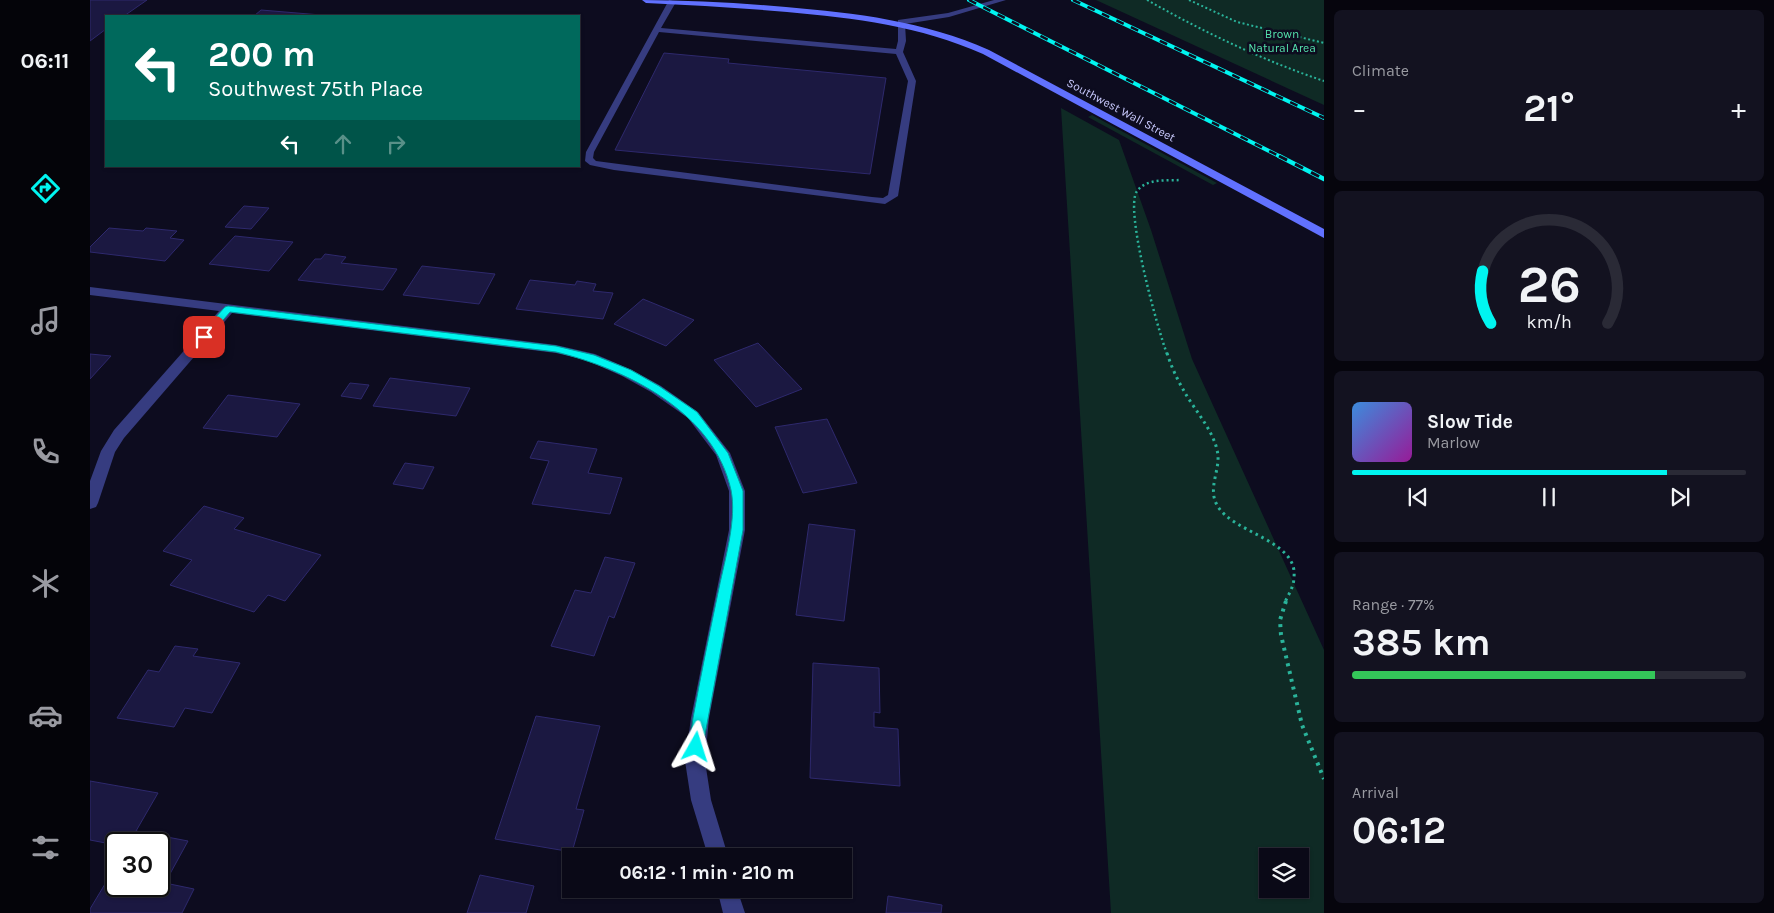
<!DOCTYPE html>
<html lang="en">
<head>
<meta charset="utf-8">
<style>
	body { margin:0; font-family:Karla,sans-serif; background:#131220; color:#f1f3f6; height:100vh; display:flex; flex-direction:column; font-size:19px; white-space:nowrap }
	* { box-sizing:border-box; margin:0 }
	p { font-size:16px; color:#999aa1 }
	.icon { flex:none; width:28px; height:28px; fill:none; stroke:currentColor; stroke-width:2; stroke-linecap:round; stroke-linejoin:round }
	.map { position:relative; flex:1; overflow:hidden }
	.side { display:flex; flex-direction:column; gap:10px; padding:10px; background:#06050d; width:450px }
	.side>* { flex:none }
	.top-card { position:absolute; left:15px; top:15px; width:475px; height:152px; border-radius:0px; box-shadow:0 1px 4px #0004,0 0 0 1px #2a2a36; background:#00695c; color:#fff; overflow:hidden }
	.controls { position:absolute; left:1169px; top:848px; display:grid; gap:10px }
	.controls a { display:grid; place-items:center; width:50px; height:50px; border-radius:0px; background:#0a0917; box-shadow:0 1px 4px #0004,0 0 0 1px #2a2a36; font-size:25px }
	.speed { position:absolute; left:15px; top:832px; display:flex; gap:10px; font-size:25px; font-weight:700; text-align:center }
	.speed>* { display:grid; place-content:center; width:65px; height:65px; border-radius:50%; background:#0a0917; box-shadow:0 1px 4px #0004,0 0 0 1px #2a2a36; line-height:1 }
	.speed .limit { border:2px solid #111; border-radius:8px; background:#fff; color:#111 }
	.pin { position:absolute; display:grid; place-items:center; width:42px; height:42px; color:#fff; margin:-21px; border-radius:10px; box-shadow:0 2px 8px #0006 }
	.me { position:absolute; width:55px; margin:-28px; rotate:6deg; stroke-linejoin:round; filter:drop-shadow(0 0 4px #0008) }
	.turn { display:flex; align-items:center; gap:18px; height:105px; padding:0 20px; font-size:22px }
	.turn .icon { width:65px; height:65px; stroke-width:2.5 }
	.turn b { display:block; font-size:35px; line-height:42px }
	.lanes { display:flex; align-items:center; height:48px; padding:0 20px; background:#0003; justify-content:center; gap:25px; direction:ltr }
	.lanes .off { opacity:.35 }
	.big { font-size:38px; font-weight:700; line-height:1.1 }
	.side .tile { flex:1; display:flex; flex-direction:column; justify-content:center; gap:8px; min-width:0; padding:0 18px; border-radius:8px; background:#131220 }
	.side .dial { align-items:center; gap:0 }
	.dial svg { height:130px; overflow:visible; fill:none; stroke:#2a2a36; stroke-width:7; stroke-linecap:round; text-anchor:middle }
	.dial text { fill:#f1f3f6; stroke:none }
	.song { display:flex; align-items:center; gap:15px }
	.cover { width:60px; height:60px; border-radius:8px; background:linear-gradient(135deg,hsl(210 70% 55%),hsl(300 70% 35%)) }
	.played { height:5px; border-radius:2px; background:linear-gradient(90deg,#00f5f0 80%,#2a2a36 80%) }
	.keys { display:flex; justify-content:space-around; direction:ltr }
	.heat { display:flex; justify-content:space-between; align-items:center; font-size:28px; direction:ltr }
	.charge { height:8px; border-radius:4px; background:linear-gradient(90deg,#34c759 77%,#2a2a36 0) }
	.trip { position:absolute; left:472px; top:848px; width:290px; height:50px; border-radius:0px; background:#0a0917; box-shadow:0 1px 4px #0004,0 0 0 1px #2a2a36; font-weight:700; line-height:50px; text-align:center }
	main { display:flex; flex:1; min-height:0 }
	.tab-bar { display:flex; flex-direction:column; width:90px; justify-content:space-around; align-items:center; background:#040409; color:#999aa1 }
	.tab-bar .icon { width:35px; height:35px }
	.tab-bar .current { color:#00f5f0 }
	.tab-bar b { font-size:22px; color:#f1f3f6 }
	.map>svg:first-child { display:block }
	.green { fill:#0f2a25; fill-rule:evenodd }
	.building { fill:#1b1841; stroke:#2e296d }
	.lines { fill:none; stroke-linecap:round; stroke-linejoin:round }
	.path-far3 { stroke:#2ab39a; stroke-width:2; stroke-dasharray:2 2.5; stroke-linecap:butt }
	.path-far2 { stroke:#2ab39a; stroke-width:2.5; stroke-dasharray:2 3; stroke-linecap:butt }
	.path-far1 { stroke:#2ab39a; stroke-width:3; stroke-dasharray:2.5 4; stroke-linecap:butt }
	.path { stroke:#2ab39a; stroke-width:4; stroke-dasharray:3 5; stroke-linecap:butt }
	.lane { fill:#363c80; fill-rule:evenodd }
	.street { fill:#363c80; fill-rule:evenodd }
	.secondary { fill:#6171ff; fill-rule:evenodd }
	.rail-far1-casing { stroke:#00f5f0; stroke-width:4 }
	.rail-casing { stroke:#00f5f0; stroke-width:4.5 }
	.rail-far1 { stroke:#0d0c1f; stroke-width:2.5; stroke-dasharray:8; stroke-linecap:butt }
	.rail { stroke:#0d0c1f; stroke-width:3; stroke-dasharray:9; stroke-linecap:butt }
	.route { fill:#00f5f0; stroke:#009f9c }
	.labels { text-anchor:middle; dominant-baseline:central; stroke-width:5; stroke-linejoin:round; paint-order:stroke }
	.far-park-label { font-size:12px; fill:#54e1ac; stroke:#0d0c1f }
	.far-street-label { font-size:12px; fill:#cacbff; stroke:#0d0c1f }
</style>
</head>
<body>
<main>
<nav class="tab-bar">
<b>06:11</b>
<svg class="icon current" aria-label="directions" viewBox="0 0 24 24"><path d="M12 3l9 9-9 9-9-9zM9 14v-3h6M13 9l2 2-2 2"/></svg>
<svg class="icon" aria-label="music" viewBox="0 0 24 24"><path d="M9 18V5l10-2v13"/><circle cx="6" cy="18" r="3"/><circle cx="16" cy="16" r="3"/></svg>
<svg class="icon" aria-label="phone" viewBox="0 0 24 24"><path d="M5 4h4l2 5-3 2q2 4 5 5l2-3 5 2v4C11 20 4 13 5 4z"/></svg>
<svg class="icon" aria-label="climate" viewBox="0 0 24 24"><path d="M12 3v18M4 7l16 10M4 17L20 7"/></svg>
<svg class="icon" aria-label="car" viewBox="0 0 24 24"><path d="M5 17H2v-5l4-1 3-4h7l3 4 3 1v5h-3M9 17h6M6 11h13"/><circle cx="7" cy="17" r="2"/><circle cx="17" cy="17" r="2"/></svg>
<svg class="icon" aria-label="filters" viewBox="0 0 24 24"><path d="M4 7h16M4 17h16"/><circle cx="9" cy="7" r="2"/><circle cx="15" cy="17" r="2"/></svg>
</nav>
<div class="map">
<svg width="1234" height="913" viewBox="0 0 1234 913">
	<rect width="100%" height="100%" fill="#0d0c1f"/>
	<g class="green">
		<polygon points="1006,0 1234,0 1234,105"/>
		<path d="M971,108L1029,140L1061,230L1102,359L1234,650V913H1021ZM1210,856V889H1178V856Z"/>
		<polygon points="1002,115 1127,183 1123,185 998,117"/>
	</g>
	<g class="building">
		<polygon points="0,0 57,0 34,16 16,16 16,29 0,41"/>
		<polygon points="171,10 243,16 164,16"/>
		<polygon points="574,53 639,59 638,63 796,78 780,174 525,150"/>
		<polygon points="154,206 179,208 161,229 135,227"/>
		<polygon points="19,228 53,231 56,228 87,231 80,238 94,240 75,261 0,252 0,247"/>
		<polygon points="145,236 203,242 179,271 119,264"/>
		<polygon points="235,254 256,257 251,263 307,269 293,290 208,280 225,259 231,259"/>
		<polygon points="332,266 405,274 389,304 313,295"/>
		<polygon points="440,280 485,285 487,281 506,284 503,291 523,293 513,319 426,309"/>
		<polygon points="553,299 604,320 576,346 524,324"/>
		<polygon points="668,343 712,389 666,407 624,360"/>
		<polygon points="0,354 21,356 0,379"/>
		<polygon points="300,378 380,388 366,416 283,406"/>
		<polygon points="260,383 279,385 271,399 251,396"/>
		<polygon points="138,395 210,404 187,437 113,428"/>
		<polygon points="737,419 767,483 713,493 685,427"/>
		<polygon points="448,441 507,449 498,473 532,478 520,514 442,504 459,461 440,458"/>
		<polygon points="315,463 344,467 333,489 303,484"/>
		<polygon points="114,506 154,518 144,529 231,555 195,601 178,595 164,612 80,585 102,560 73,551"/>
		<polygon points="719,524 765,530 754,621 706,615"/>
		<polygon points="515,557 545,563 524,618 519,616 504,656 461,646 485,590 501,593"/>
		<polygon points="85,646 108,649 103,656 150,663 122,713 95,708 84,727 27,718 58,670 69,672"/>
		<polygon points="723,663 789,668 790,713 784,712 784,727 808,729 810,786 720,778"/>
		<polygon points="446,716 510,726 486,809 494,810 482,852 405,839"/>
		<polygon points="0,781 68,793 46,831 98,841 75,883 104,889 92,913 0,913 0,909 18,879 26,880 26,886 69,886 69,844 26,845 0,840"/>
		<polygon points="390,875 444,886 436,913 377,913"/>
		<polygon points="798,896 852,905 851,913 796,913"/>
	</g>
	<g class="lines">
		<g class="path-far3">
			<path d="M1057,0C1114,32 1172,60 1234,81"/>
			<polyline points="1099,0 1147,22 1234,43"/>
		</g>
		<path class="path-far2" d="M1077,354C1068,330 1034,209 1047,191C1057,178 1076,181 1090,180"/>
		<path class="path-far1" d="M1077,353C1081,366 1087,379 1094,391C1105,411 1126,433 1128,456C1129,472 1118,489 1127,505C1142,533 1208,540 1204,577C1204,586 1199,594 1195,602"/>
		<polyline class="path" points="1196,601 1190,620 1191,635 1212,725 1234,779"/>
		<path class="lane" d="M579,0L586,2L571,28L806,49L808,41V20L858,13L904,0H916L859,17L815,24L816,41L813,52L826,81L808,196L795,204L524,170L500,165L495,161L496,152ZM569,32L806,54L818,81L798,195L793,198L782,197L506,161L503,158L504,152Z"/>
		<g class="street">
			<polygon points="0,287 466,345 505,354 542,370 571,386 608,412 640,453 655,491 655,530 619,718 615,761 621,800 638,856 618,856 601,800 595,761 601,718 639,530 639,491 626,455 598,418 561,392 532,376 496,360 466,353 142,313 34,438 25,452 8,503 6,507 0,509 0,481 11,451 24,430 129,311 0,295"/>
			<polygon points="627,889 647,889 655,913 633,913"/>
		</g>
		<path class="secondary" d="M552,0C600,0 648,3 696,7C766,13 834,21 899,50L1234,229V238L893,54C830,26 765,18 697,12C650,8 603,5 556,3Z"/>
		<g class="rail-far1-casing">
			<g id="rail-far1">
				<polyline points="879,0 1191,157"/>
				<polyline points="983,0 1234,118"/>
			</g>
		</g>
		<g class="rail-casing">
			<polyline id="rail" points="1189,156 1234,179"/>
		</g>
		<use href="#rail-far1" class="rail-far1"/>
		<use href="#rail" class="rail"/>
	</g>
	<path class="route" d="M138,306L466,346L504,355L541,370L569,386L607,412L638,453L653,491V530L612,751L606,753L601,751L599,747L603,718C611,674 620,631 629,588C635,559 647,519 641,490C624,412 536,369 466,352L140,312L117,339H110V334L135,307Z"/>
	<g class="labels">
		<g class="far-park-label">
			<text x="1192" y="34">Brown<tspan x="1192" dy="14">Natural Area</tspan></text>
		</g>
		<g class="far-street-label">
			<text transform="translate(1031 110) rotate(28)">Southwest Wall Street</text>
		</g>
	</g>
</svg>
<div class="controls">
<a><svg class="icon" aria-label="layers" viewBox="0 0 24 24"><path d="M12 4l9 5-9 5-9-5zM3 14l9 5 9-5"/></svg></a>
</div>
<div class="speed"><div class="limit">30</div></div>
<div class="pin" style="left:114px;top:337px;background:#d93025"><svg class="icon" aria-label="arrive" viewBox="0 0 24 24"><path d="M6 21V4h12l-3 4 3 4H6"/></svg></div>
<svg class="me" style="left:606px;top:747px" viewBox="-20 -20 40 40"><path d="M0-17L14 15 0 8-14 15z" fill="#00f5f0" stroke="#fff" stroke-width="4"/></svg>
<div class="trip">06:12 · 1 min · 210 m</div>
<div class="top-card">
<div class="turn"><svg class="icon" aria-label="left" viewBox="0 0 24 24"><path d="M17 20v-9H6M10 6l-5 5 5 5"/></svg><div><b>200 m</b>Southwest 75th Place</div></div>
<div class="lanes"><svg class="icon" aria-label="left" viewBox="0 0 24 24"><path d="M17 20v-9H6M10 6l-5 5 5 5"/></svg><svg class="icon off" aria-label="ahead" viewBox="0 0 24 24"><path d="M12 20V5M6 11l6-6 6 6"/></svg><svg class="icon off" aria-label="right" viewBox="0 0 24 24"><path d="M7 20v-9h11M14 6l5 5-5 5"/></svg></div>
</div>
</div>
<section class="side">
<div class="tile"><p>Climate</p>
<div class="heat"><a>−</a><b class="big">21°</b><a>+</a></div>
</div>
<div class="tile dial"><svg viewBox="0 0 100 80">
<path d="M14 69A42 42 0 1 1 86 69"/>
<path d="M14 69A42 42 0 0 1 9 37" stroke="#00f5f0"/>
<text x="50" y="56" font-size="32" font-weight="700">26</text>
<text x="50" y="72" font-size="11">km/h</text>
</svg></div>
<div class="tile">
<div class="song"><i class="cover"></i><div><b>Slow Tide</b><p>Marlow</p></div></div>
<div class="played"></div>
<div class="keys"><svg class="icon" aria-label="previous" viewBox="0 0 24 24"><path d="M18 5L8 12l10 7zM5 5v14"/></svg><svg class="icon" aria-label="pause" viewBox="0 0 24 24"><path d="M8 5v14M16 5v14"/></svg><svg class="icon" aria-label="next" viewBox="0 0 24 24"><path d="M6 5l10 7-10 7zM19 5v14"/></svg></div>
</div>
<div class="tile"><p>Range · 77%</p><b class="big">385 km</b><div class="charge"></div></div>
<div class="tile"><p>Arrival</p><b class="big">06:12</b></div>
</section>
</main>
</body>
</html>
